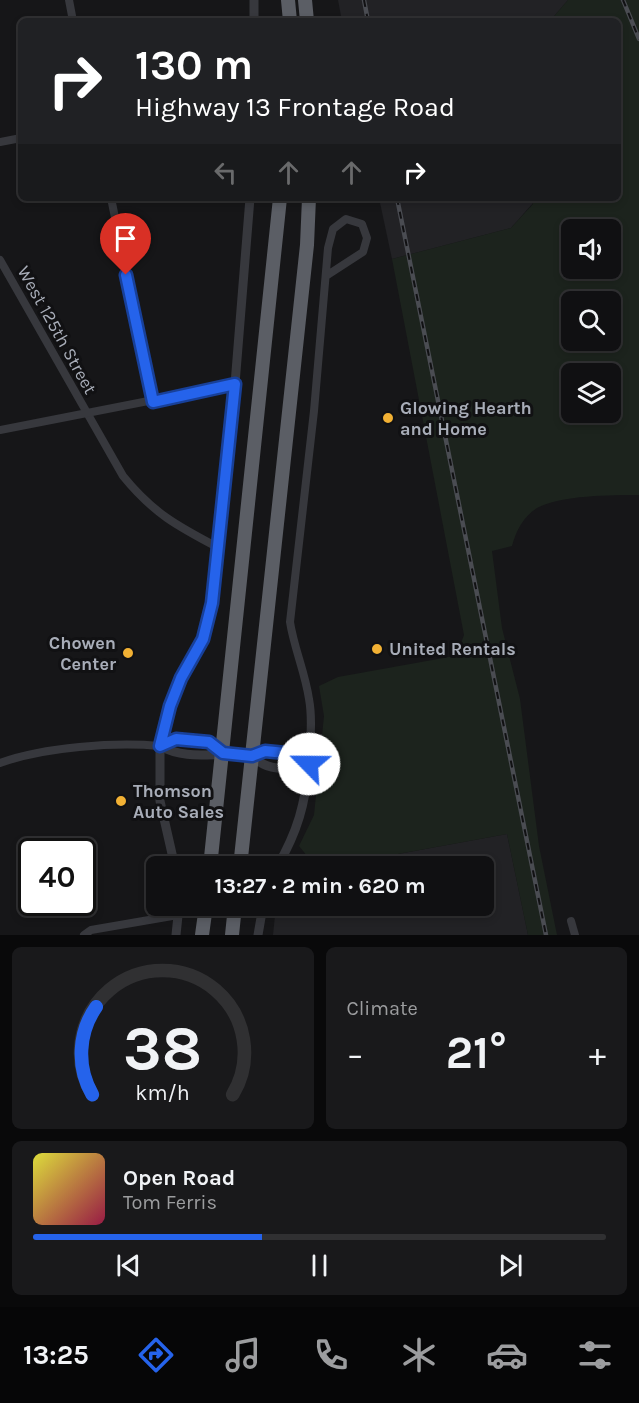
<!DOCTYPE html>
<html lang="en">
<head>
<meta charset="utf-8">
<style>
	body { margin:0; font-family:Karla,sans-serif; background:#19191b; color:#f1f3f6; height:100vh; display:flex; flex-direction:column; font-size:22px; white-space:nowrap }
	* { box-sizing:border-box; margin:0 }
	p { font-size:20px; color:#9c9d9f }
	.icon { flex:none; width:33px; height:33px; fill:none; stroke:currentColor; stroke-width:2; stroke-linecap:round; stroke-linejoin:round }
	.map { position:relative; height:935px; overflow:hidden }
	.details { display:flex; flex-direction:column; gap:12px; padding:12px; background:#09090a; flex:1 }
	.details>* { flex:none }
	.hud { position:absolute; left:18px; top:18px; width:603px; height:183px; border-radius:9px; box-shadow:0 3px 9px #0003,0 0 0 2px #303032; background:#202124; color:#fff; overflow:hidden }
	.buttons { position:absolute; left:561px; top:219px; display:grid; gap:12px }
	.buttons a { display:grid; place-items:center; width:60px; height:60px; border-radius:9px; background:#101012; box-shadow:0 3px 9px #0003,0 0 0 2px #303032; font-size:30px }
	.speed { position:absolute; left:18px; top:838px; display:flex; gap:12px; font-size:30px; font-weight:700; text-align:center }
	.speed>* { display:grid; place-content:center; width:78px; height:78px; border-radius:50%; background:#101012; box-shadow:0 3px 9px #0003,0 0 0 2px #303032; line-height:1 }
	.speed .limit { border:3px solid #111; border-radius:9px; background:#fff; color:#111 }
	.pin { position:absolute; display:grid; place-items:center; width:51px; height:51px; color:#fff; margin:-62px -26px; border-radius:50% 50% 50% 0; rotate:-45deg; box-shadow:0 0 6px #0007 }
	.pin .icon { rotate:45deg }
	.me { position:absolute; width:66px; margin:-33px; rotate:293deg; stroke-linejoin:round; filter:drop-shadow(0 0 4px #0008) }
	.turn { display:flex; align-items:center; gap:21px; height:126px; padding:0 18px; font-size:27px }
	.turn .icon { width:78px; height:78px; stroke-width:2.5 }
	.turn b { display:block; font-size:42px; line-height:51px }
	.lanes { display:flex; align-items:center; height:57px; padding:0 18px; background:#0003; justify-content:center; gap:30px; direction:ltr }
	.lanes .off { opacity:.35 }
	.big { font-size:45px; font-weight:700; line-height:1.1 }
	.details .widget { flex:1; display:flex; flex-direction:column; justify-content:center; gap:9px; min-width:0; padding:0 21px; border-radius:9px; background:#19191b }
	.details .dial { align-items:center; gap:0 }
	.dial svg { height:156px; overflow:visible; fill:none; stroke:#303032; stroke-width:7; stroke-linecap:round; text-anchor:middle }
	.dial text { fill:#f1f3f6; stroke:none }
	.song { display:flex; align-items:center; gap:18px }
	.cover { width:72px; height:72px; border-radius:9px; background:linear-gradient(135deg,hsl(60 70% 55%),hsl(340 70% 35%)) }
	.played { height:6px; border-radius:3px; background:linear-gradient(90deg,#2563eb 40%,#303032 40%) }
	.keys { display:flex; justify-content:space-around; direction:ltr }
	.heat { display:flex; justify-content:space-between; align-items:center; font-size:33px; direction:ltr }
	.details .tiles { flex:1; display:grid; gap:12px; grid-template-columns:1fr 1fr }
	.widget:last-child { grid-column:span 2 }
	.trip { position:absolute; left:146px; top:856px; width:348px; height:60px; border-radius:9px; background:#101012; box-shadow:0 3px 9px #0003,0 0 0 2px #303032; font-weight:700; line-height:60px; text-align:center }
	.dock { display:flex; height:96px; justify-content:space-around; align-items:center; background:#060607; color:#9c9d9f }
	.dock .icon { width:42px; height:42px }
	.dock .on { color:#2563eb }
	.dock b { font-size:27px; color:#f1f3f6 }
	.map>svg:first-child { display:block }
	.built { fill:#222225 }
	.green { fill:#1c231d; fill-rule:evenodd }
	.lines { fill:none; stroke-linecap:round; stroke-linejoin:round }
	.minor { stroke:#37383d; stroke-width:8 }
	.tertiary { stroke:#37383d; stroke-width:9 }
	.trunk { stroke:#5b5e65; stroke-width:14 }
	.rail-casing { stroke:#4a4c52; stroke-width:4.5 }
	.rail { stroke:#111113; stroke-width:2; stroke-dasharray:7; stroke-linecap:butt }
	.route-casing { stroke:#184099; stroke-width:15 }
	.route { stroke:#2563eb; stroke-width:10 }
	.poi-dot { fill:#f2b134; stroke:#111113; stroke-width:2 }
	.labels { text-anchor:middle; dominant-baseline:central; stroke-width:6; stroke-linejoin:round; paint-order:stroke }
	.street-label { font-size:18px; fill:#a8adb8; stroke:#111113 }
	.poi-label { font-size:18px; font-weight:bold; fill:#a8adb8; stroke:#111113; text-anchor:start }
</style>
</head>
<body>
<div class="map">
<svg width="639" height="935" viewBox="0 0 639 935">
	<rect width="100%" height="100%" fill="#161618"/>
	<g class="built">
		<polygon points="338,0 568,0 550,21 342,21"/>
		<polygon points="379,198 533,198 533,203 511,228 392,259"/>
		<polygon points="507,834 528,935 273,935 276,906 483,906 483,867 327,867"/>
	</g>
	<path class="green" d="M568,0H639V495C612,495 561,495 537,508C523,517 516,531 512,546L492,551L502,628L520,699L539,846L557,935H528L507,834L327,867H316L299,846L314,815L324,716L319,686L338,677L449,657L457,654L464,635L392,259L511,228L533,204V198H618V21H550ZM572,230H610V268H572ZM572,302H610V340H572ZM572,374H610V412H572Z"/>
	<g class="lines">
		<g class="minor">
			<polyline points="69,0 73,21"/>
			<polyline points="0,142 21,138"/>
			<polyline points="111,198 153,402"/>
			<path d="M0,260L123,476C153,513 177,526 219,548"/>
			<polyline points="0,430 235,384"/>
			<path d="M0,763C44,747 114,742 160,746"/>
			<path d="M309,764C310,742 313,720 309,699C305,672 294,648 290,622L314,411L328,248L333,229L346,219L362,224L367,238L363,252L326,276"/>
			<polyline points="571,921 575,935"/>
			<polyline points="84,935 91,930 178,915"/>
		</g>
		<g class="tertiary">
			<polyline points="254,0 254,21"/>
			<path d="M160,746C188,761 213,752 242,755C252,756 255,760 263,764C276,771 296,768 309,764"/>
			<path d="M160,746C182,736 204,738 223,753"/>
			<path d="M252,756C272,748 292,750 309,764"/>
			<polyline points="175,867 160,801 160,746 170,706 181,678 203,639 212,603 235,384 250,198"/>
			<path d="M277,867C298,831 305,804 309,764"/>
			<polyline points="176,935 179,906"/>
			<polyline points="258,935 263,906"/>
		</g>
		<g class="trunk">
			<polyline points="288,0 290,21"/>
			<polyline points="305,0 307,21"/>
			<polyline points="210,867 280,198"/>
			<polyline points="240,867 307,245 309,198"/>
			<polyline points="202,935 206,906"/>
			<polyline points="232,935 235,906"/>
		</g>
		<g class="rail-casing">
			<g id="rail">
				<polyline points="364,0 368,21"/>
				<polyline points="623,0 639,39"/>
				<polyline points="397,198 546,935"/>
			</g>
		</g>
		<use href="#rail" class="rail"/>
	</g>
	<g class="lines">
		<g class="route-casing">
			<polyline id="route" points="126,275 153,402 235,384 212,603 203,639 181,678 170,706 160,746 176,739 209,742 223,753 252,756 265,751 296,754 309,764"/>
		</g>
		<use href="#route" class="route"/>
	</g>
	<g class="poi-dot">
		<circle cx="388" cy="418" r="6"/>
		<circle cx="377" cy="649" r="6"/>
		<circle cx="128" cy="653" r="6"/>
		<circle cx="121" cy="801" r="6"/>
	</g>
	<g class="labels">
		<g class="street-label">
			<text transform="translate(57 330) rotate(61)">West 125th Street</text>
		</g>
		<g class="poi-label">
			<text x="400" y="408">Glowing Hearth<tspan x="400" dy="21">and Home</tspan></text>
			<text x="116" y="643" text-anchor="end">Chowen<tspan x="116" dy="21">Center</tspan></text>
			<text x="389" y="649">United Rentals</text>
			<text x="133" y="791">Thomson<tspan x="133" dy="21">Auto Sales</tspan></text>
		</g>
	</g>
</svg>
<div class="buttons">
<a><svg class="icon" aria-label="sound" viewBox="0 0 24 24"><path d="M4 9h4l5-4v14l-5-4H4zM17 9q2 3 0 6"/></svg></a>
<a><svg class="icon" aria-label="search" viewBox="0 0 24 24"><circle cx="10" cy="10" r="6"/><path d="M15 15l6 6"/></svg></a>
<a><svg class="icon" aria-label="layers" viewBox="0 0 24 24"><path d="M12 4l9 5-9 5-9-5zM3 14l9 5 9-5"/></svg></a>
</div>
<div class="speed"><div class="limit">40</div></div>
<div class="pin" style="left:126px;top:275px;background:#d93025"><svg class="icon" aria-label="arrive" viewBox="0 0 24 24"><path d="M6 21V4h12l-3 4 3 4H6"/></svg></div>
<svg class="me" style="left:309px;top:764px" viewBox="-20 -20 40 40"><circle r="19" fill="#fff"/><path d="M0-13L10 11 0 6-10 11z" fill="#2563eb"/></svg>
<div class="trip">13:27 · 2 min · 620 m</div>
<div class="hud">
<div class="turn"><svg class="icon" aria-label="right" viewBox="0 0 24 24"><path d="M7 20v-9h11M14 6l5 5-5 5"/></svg><div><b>130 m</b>Highway 13 Frontage Road</div></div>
<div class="lanes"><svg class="icon off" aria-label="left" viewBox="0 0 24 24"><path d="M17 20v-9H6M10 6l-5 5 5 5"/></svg><svg class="icon off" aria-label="ahead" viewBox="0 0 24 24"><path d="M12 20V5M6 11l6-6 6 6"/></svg><svg class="icon off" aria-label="ahead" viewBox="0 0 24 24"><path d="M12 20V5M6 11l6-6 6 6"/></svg><svg class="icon" aria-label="right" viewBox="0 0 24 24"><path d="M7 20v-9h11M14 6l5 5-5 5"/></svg></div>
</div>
</div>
<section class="details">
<div class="tiles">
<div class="widget dial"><svg viewBox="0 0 100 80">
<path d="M14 69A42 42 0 1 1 86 69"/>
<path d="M14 69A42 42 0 0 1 16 24" stroke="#2563eb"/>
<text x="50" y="56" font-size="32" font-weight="700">38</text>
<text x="50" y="72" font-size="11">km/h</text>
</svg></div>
<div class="widget"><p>Climate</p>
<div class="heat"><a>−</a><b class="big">21°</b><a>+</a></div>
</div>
<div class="widget">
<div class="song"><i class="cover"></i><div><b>Open Road</b><p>Tom Ferris</p></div></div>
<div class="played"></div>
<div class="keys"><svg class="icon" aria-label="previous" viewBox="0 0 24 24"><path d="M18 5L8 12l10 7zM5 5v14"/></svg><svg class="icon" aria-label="pause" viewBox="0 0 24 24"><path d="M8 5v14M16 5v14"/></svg><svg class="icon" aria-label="next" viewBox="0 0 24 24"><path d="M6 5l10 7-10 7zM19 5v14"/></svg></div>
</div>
</div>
</section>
<nav class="dock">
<b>13:25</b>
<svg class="icon on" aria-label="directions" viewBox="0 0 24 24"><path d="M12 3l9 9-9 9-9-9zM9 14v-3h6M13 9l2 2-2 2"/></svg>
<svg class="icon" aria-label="music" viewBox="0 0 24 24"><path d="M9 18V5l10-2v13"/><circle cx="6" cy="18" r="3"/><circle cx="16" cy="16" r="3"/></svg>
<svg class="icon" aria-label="phone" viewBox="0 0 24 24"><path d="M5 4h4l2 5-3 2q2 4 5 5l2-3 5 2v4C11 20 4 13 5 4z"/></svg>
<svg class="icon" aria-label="climate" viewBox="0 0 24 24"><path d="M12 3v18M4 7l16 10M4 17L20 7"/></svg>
<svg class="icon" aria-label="car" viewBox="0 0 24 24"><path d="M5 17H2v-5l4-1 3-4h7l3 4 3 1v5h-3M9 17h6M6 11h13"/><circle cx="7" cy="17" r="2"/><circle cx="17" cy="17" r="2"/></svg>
<svg class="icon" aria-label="filters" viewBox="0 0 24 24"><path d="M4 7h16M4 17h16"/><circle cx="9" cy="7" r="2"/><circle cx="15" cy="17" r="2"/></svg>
</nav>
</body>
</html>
